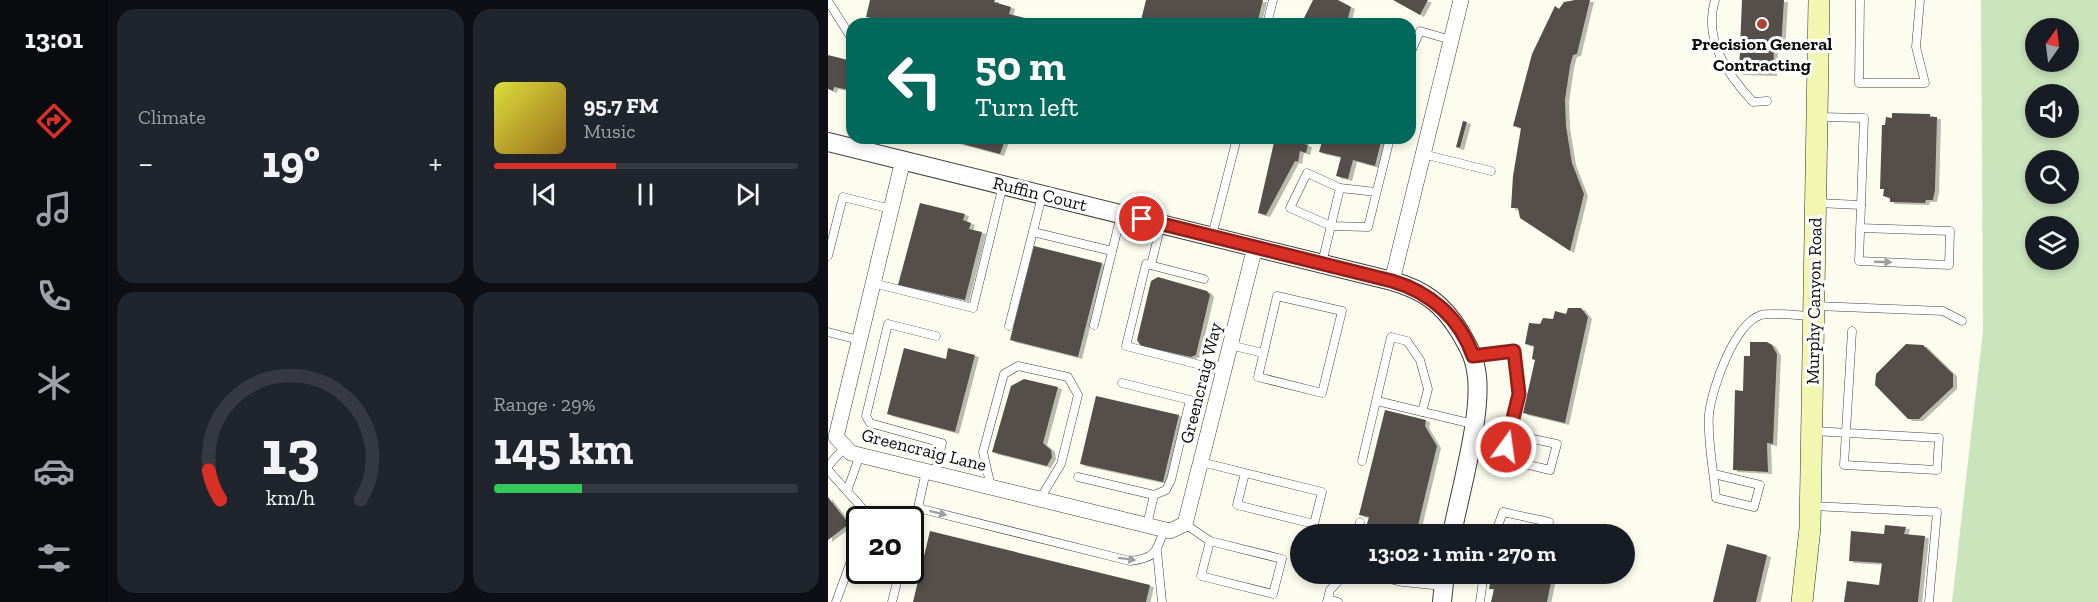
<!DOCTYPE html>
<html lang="en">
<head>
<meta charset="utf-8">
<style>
	body { margin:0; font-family:"Zilla Slab",serif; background:#20242c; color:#f1f3f6; height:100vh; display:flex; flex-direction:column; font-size:22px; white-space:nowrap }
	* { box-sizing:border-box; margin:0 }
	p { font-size:20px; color:#9ea1a6 }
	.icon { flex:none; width:33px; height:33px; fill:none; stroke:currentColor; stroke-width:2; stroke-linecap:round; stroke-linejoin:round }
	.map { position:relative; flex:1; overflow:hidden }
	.drawer { display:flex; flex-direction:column; gap:9px; padding:9px; background:#0d0f14; width:720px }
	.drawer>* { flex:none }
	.top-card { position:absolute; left:18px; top:18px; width:570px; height:126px; border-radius:18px; box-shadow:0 3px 9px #0003; background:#00695c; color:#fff; overflow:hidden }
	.needle { width:39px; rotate:14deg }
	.tools { position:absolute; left:1197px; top:18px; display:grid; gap:12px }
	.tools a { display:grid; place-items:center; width:54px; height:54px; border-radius:50%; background:#171b24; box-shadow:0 3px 9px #0003; font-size:30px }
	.speed { position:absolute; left:18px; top:506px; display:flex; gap:12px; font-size:30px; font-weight:700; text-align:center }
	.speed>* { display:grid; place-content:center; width:78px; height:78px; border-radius:50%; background:#171b24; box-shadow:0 3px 9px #0003; line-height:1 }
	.speed .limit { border:3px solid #111; border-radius:9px; background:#fff; color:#111 }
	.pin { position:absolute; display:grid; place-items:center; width:51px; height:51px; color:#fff; margin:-26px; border:3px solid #fff; border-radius:50%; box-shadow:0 2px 6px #0007 }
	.me { position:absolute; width:66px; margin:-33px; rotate:14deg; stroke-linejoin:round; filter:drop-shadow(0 0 4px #0008) }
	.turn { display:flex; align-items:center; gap:21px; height:126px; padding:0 30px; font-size:27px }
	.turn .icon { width:78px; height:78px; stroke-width:2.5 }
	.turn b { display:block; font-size:42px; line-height:51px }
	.big { font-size:45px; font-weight:800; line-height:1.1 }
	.drawer .tile { flex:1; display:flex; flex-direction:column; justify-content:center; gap:9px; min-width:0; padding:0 21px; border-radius:18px; background:#20242c }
	.drawer .dial { align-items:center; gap:0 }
	.dial svg { height:156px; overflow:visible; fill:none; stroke:#363941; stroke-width:7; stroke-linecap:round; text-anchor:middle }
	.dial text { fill:#f1f3f6; stroke:none }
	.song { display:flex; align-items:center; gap:18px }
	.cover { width:72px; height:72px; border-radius:9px; background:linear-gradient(135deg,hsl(60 70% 55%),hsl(40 70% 35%)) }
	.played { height:6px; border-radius:3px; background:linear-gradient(90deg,#d93025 40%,#363941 40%) }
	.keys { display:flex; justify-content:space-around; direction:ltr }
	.heat { display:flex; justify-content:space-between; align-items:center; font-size:33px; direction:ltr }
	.charge { height:9px; border-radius:4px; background:linear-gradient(90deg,#34c759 29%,#363941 0) }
	.drawer .tiles { flex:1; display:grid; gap:9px; grid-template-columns:repeat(2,1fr) }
	.trip { position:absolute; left:462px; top:524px; width:345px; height:60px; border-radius:30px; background:#171b24; box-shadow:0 3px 9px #0003; font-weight:800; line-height:60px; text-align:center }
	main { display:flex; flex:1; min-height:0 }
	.menu { display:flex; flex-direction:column; width:108px; justify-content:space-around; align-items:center; background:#090b0e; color:#9ea1a6 }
	.menu .icon { width:42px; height:42px }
	.menu .selected { color:#d93025 }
	.menu b { font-size:27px; color:#f1f3f6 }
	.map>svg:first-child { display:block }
	.green { fill:#cae4bc; fill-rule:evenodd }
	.building { fill:#54504b; filter:url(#shadow) }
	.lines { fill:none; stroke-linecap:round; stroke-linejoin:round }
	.service-casing { stroke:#404040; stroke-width:9 }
	.minor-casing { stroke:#404040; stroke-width:16 }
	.tertiary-casing { stroke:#404040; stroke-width:20 }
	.secondary-casing { stroke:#2f2f2f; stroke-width:22 }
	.service { stroke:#fff; stroke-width:8 }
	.minor { stroke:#fff; stroke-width:15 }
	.tertiary { stroke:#fff; stroke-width:18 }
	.secondary { stroke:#f1f6b1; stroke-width:21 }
	.oneway { fill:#9e9e9e }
	.route-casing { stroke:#8d1f18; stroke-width:15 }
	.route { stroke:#d93025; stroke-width:10 }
	.poi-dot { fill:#ad4535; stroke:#fff; stroke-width:2 }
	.labels { text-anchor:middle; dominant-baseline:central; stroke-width:6; stroke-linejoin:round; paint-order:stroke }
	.poi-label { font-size:18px; font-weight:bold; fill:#0d0d0d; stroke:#fff }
	.street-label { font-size:18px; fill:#0d0d0d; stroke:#fff }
</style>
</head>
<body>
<main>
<nav class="menu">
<b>13:01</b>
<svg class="icon selected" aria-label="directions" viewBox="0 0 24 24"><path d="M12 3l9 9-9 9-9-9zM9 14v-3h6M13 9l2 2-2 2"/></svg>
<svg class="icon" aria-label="music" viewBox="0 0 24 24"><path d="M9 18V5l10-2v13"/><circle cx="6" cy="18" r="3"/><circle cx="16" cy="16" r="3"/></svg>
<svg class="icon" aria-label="phone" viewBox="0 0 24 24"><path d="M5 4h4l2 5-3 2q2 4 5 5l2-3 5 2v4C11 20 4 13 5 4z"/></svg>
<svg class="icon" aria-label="climate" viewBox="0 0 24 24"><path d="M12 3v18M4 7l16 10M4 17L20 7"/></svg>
<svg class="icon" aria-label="car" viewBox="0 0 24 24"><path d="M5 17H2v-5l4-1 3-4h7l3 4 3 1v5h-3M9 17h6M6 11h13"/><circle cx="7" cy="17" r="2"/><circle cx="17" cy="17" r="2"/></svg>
<svg class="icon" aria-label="filters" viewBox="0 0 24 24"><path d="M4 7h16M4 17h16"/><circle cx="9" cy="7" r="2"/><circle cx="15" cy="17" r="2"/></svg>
</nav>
<section class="drawer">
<div class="tiles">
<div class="tile"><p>Climate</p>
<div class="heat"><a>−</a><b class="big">19°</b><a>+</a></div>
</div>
<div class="tile">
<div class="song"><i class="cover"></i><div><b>95.7 FM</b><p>Music</p></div></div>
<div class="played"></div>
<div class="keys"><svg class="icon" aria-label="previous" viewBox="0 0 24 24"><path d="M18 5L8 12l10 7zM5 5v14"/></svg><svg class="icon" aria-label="pause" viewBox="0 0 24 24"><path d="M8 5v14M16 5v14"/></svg><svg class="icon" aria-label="next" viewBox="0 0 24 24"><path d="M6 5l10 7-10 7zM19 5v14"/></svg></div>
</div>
<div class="tile dial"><svg viewBox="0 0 100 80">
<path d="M14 69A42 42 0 1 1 86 69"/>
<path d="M14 69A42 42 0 0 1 8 54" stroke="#d93025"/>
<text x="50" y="56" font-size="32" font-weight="700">13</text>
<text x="50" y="72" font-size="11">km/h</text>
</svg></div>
<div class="tile"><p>Range · 29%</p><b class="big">145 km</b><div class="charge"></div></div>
</div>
</section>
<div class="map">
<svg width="1270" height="602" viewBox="0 0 1270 602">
	<defs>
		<filter id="shadow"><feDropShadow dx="4" dy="2" stdDeviation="0" flood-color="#0004"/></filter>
	</defs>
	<rect width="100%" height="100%" fill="#fdfdef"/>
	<path class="green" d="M1153,0H1270V602H1124L1155,331ZM1208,28H1240V62H1208ZM1208,94H1240V128H1208ZM1208,160H1240V194H1208ZM1208,226H1240V260H1208Z"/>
	<g class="building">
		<polygon points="42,0 167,0 166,2 183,7 181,14 205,20 204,24 68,24 38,17"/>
		<polygon points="318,0 435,0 429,24 312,24"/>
		<polygon points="485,0 510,0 523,7 520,18 532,24 473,24"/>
		<polygon points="565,0 600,0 592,15"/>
		<polygon points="747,0 762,0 749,54 745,55 742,66 737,100 738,126 744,163 756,194 742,251 692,218 690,208 683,208 685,176 693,128 685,126 704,54 727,6 731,9 736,2"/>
		<polygon points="914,0 956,0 953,48 946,47 945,74 911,73"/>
		<polygon points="0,55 24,61 21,90 6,87 5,91 0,89"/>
		<polygon points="1064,113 1102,114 1102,117 1109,117 1107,190 1105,200 1098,200 1097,203 1062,202 1062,198 1055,196 1056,189 1052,189 1054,125 1057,125 1058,117 1064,118"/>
		<polygon points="635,121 639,122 632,148 628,147"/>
		<polygon points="113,138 178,138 172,154"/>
		<polygon points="447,138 479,138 476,144 480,145 478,153 472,151 470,162 467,161 438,215 430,213"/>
		<polygon points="495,138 554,138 547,166 525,160 520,179 508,176 513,157 491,152"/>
		<polygon points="92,203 137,214 135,220 143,223 141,229 154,232 137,300 70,285"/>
		<polygon points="206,246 274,263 250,357 182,340"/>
		<polygon points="330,277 379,291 382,295 368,355 363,357 313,346 309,340 323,281"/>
		<polygon points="740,308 753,308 760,317 737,423 695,413 707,360 704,359 706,346 697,344 701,323 712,324 715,318 725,319 727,311 738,314"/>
		<polygon points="922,342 939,342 944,345 949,354 945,444 939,443 940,472 905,470 907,390 915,391 916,356 922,356"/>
		<polygon points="1078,344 1095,345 1125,374 1125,387 1091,419 1080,419 1047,385 1048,374"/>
		<polygon points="76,348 118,359 120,348 147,355 127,432 59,414"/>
		<polygon points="196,379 230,387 215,443 223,450 224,457 219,466 164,452 183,386"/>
		<polygon points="268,396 351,415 335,482 252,464"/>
		<polygon points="557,410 598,420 597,426 609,446 588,534 536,534 541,517 531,515"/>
		<polygon points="0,497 21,524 0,540"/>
		<polygon points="1057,525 1078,527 1076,534 1097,536 1090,602 1016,602 1019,581 1051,585 1054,563 1021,561 1023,531 1056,534"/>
		<polygon points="102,531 322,585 318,602 85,602"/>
		<polygon points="899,544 939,555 928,602 885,602"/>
		<polygon points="664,573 725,573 719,602 663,602 666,589 661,589"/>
	</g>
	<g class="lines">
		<g class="service-casing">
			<g id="service">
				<path d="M887,0C875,39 899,74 925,102L939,101"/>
				<polyline points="1032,0 1031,83 1097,83 1088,47 1092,0"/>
				<polyline points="0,1 24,39"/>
				<polyline points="439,24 445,0"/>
				<polyline points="582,54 592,31 623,40"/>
				<polyline points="37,151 42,138"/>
				<polyline points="595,154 663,171"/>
				<polyline points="548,192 512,188 479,173 462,208 503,226 540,227 562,138"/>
				<polyline points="989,203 1033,205 1036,118 992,117"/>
				<polyline points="1032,228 1122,231 1121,265 1031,261 1033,205"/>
				<polyline points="205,232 284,251"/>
				<polyline points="384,236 409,138"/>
				<polyline points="0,256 15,197 63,209"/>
				<polyline points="494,263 512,188"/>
				<polyline points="323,265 333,225"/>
				<polyline points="376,279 318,264 298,346 396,371"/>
				<polyline points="45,283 145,308 175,185"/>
				<polygon points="449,296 514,311 494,393 430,377"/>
				<polyline points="988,306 1115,311 1134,321"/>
				<polyline points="266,325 293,215"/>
				<polyline points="181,326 214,196"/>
				<polyline points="0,332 31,340"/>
				<polyline points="402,345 435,353"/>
				<polyline points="645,356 686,351 691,394 675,459 722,470 729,444 681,434"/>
				<polyline points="294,383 362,400 343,480 338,490 326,495"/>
				<polyline points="549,401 645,424"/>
				<polyline points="985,431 1111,438 1109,470 1016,465 1024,331"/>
				<polyline points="534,461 563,337 579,341 592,360 600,389 594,412"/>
				<polyline points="373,462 494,492 486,524 409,505 417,473"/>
				<polyline points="0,466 17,447"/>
				<polyline points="0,470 35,509 34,519"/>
				<path d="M98,471L90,508L302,561C327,558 328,553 336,530"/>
				<polyline points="107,474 114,443 42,423 38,416 60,324 108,336"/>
				<path d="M886,474L932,485L926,507L888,498C886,473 879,439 881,414C884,388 906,324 933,315C945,312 972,316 985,316"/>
				<polyline points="250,477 326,495 319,525"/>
				<polyline points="163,487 155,452 176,374 190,366 240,377 250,395 233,464 212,499"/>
				<polyline points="19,491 32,455"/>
				<polyline points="984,506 1109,512 1101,602"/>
				<polyline points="357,524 382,541 454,559 445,594 373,576 382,541"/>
				<polyline points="82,534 90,508"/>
				<polyline points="529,534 532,522"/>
				<polyline points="667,534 675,512 721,522"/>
				<polyline points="329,551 334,602"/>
				<polyline points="537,573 575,582 615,586"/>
				<polyline points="500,599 510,602"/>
				<polyline points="8,602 32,536"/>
				<polyline points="64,602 72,570"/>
				<polyline points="499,602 502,590 518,573"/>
				<polyline points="652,602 656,573"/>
			</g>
		</g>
		<g class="minor-casing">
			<g id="minor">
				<polyline points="75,160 8,437 23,453 342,531 357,524 427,247"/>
				<polyline points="564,281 633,0"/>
			</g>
		</g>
		<g class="tertiary-casing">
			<g id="tertiary">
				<path d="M0,142L564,281C596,290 615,304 632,332C639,345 646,355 648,370C656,410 632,491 624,534"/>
				<polyline points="614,602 617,573"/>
			</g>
		</g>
		<g class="secondary-casing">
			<polyline id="secondary" points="974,602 982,528 991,0"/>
		</g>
		<use href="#service" class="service"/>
		<use href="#minor" class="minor"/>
		<use href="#tertiary" class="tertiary"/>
		<use href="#secondary" class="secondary"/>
	</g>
	<defs><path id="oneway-solid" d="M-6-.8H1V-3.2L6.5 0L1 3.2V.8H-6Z" transform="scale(1.5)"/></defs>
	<g class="oneway">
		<use href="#oneway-solid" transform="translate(1055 262) rotate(2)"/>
		<use href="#oneway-solid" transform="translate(110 513) rotate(14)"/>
		<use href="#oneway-solid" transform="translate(299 559) rotate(7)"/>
	</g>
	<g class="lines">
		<g class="route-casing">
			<path id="route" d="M314,219L564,281C602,292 632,318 645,356L686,351L691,394L678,447"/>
		</g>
		<use href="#route" class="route"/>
	</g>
	<circle class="poi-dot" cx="934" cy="24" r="6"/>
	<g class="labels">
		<g class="poi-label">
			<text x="934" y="44">Precision General<tspan x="934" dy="21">Contracting</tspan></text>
		</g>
		<g class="street-label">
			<text transform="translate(212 194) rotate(14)">Ruffin Court</text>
			<text transform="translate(986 301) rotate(-89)">Murphy Canyon Road</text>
			<text transform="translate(373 383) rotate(-76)">Greencraig Way</text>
			<text transform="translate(96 450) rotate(14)">Greencraig Lane</text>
		</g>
	</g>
</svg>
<div class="tools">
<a><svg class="needle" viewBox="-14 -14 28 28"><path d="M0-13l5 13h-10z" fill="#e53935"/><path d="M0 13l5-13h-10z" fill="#9ea1a6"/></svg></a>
<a><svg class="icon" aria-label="sound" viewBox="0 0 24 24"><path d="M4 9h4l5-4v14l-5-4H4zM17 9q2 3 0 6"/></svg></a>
<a><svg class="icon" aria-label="search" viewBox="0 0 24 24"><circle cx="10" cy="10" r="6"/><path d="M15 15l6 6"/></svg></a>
<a><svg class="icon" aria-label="layers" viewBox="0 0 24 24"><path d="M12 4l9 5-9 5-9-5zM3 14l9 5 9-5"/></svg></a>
</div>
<div class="speed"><div class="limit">20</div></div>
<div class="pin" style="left:314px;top:219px;background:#d93025"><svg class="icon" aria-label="arrive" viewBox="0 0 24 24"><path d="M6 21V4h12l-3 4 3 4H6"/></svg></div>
<svg class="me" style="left:678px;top:447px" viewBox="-20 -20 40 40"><circle r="17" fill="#d93025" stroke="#fff" stroke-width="3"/><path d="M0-11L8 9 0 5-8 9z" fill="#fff"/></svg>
<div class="trip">13:02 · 1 min · 270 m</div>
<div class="top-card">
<div class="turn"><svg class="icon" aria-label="left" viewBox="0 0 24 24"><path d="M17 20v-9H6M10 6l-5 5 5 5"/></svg><div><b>50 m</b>Turn left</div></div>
</div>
</div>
</main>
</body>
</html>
